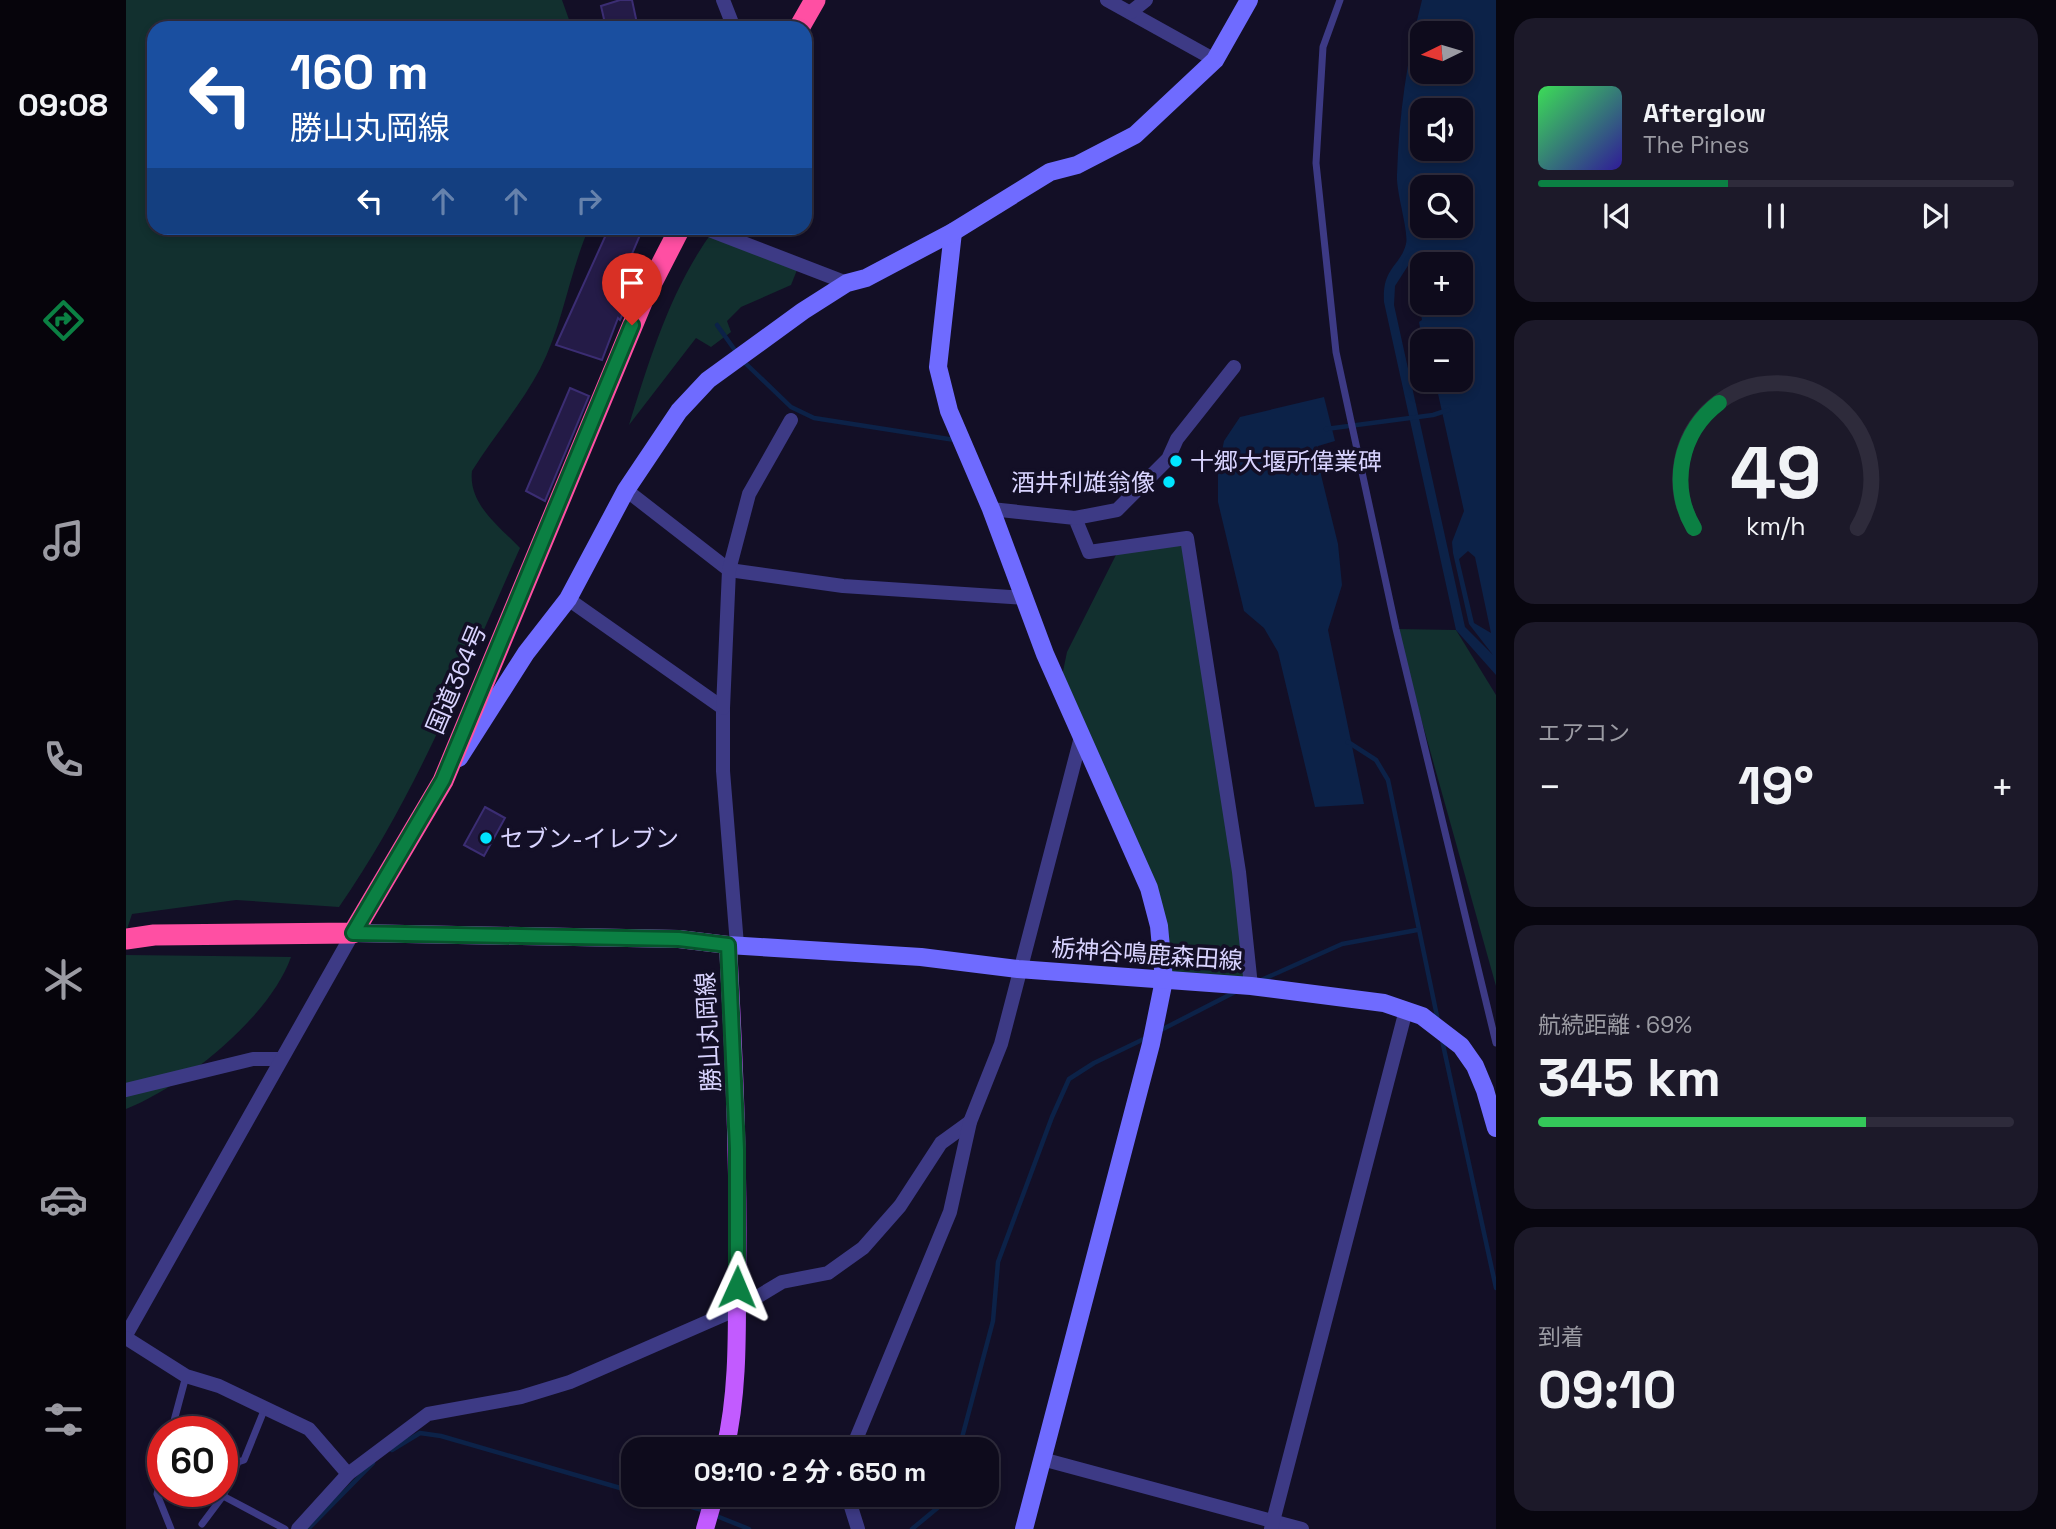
<!DOCTYPE html>
<html lang="ja">
<head>
<meta charset="utf-8">
<style>
	body { margin:0; font-family:"Space Grotesk","Noto Sans JP",sans-serif; background:#1c1929; color:#f1f3f6; height:100vh; display:flex; flex-direction:column; font-size:26px; white-space:nowrap }
	* { box-sizing:border-box; margin:0 }
	p { font-size:23px; color:#9b9ba3 }
	.icon { flex:none; width:38px; height:38px; fill:none; stroke:currentColor; stroke-width:2; stroke-linecap:round; stroke-linejoin:round }
	.map { position:relative; flex:1; overflow:hidden }
	.drawer { display:flex; flex-direction:column; gap:18px; padding:18px; background:#08060f; width:560px }
	.drawer>* { flex:none }
	.banner { position:absolute; left:21px; top:21px; width:665px; height:214px; border-radius:21px; box-shadow:0 4px 10px #0003,0 0 0 2px #2e2b3b; background:#1a4fa0; color:#fff; overflow:hidden }
	.needle { width:46px; rotate:265deg }
	.controls { position:absolute; left:1284px; top:21px; display:grid; gap:14px }
	.controls a { display:grid; place-items:center; width:63px; height:63px; border-radius:14px; background:#0e0b1c; box-shadow:0 4px 10px #0003,0 0 0 2px #2e2b3b; font-size:35px }
	.speed { position:absolute; left:21px; top:1416px; display:flex; gap:14px; font-size:35px; font-weight:700; text-align:center }
	.speed>* { display:grid; place-content:center; width:91px; height:91px; border-radius:50%; background:#0e0b1c; box-shadow:0 4px 10px #0003,0 0 0 2px #2e2b3b; line-height:1 }
	.speed .limit { border:10px solid #d22; background:#fff; color:#111 }
	.pin { position:absolute; display:grid; place-items:center; width:60px; height:60px; color:#fff; margin:-72px -30px; border-radius:50% 50% 50% 0; rotate:-45deg; box-shadow:0 0 7px #0007 }
	.pin .icon { rotate:45deg }
	.me { position:absolute; width:77px; margin:-38px; rotate:1deg; stroke-linejoin:round; filter:drop-shadow(0 0 5px #0008) }
	.turn { display:flex; align-items:center; gap:24px; height:147px; padding:0 28px; font-size:32px }
	.turn .icon { width:91px; height:91px; stroke-width:2.5 }
	.turn b { display:block; font-size:49px; line-height:60px }
	.lanes { display:flex; align-items:center; height:66px; padding:0 28px; background:#0003; justify-content:center; gap:35px; direction:ltr }
	.lanes .off { opacity:.35 }
	.big { font-size:52px; font-weight:700; line-height:1.1 }
	.drawer .card { flex:1; display:flex; flex-direction:column; justify-content:center; gap:10px; min-width:0; padding:0 24px; border-radius:21px; background:#1c1929 }
	.drawer .dial { align-items:center; gap:0 }
	.dial svg { height:182px; overflow:visible; fill:none; stroke:#2e2b3b; stroke-width:7; stroke-linecap:round; text-anchor:middle }
	.dial text { fill:#f1f3f6; stroke:none }
	.song { display:flex; align-items:center; gap:21px }
	.cover { width:84px; height:84px; border-radius:10px; background:linear-gradient(135deg,hsl(130 70% 55%),hsl(250 70% 35%)) }
	.played { height:7px; border-radius:4px; background:linear-gradient(90deg,#0b8043 40%,#2e2b3b 40%) }
	.keys { display:flex; justify-content:space-around; direction:ltr }
	.heat { display:flex; justify-content:space-between; align-items:center; font-size:38px; direction:ltr }
	.charge { height:10px; border-radius:5px; background:linear-gradient(90deg,#34c759 69%,#2e2b3b 0) }
	.trip { position:absolute; left:495px; top:1437px; width:378px; height:70px; border-radius:21px; background:#0e0b1c; box-shadow:0 4px 10px #0003,0 0 0 2px #2e2b3b; font-weight:700; line-height:70px; text-align:center }
	main { display:flex; flex:1; min-height:0 }
	.dock { display:flex; flex-direction:column; width:126px; justify-content:space-around; align-items:center; background:#06040b; color:#9b9ba3 }
	.dock .icon { width:49px; height:49px }
	.dock .selected { color:#0b8043 }
	.dock b { font-size:32px; color:#f1f3f6 }
	.map>svg:first-child { display:block }
	.green { fill:#12302f }
	.water { fill:#0c2248; fill-rule:evenodd }
	.lines { fill:none; stroke-linecap:round; stroke-linejoin:round }
	.stream { stroke:#0c2248; stroke-width:4.5 }
	.building { fill:#241b47; stroke:#3b2d73; stroke-width:2 }
	.lane { stroke:#3d3a85; stroke-width:7 }
	.street { stroke:#3d3a85; stroke-width:14 }
	.secondary { stroke:#6f6bff; stroke-width:18 }
	.primary { stroke:#c25bff; stroke-width:18 }
	.highway { stroke:#ff4fa3; stroke-width:21 }
	.route-casing { stroke:#07532c; stroke-width:18 }
	.route { stroke:#0b8043; stroke-width:12 }
	.poi-dot { fill:#00e5ff; stroke:#130f26; stroke-width:2.5 }
	.labels { text-anchor:middle; dominant-baseline:central; stroke-width:7; stroke-linejoin:round; paint-order:stroke }
	.poi-label { font-size:24px; fill:#d9d4ff; stroke:#130f26; text-anchor:start }
	.street-label { font-size:24px; fill:#d9d4ff; stroke:#130f26 }
</style>
</head>
<body>
<main>
<nav class="dock">
<b>09:08</b>
<svg class="icon selected" aria-label="directions" viewBox="0 0 24 24"><path d="M12 3l9 9-9 9-9-9zM9 14v-3h6M13 9l2 2-2 2"/></svg>
<svg class="icon" aria-label="music" viewBox="0 0 24 24"><path d="M9 18V5l10-2v13"/><circle cx="6" cy="18" r="3"/><circle cx="16" cy="16" r="3"/></svg>
<svg class="icon" aria-label="phone" viewBox="0 0 24 24"><path d="M5 4h4l2 5-3 2q2 4 5 5l2-3 5 2v4C11 20 4 13 5 4z"/></svg>
<svg class="icon" aria-label="climate" viewBox="0 0 24 24"><path d="M12 3v18M4 7l16 10M4 17L20 7"/></svg>
<svg class="icon" aria-label="car" viewBox="0 0 24 24"><path d="M5 17H2v-5l4-1 3-4h7l3 4 3 1v5h-3M9 17h6M6 11h13"/><circle cx="7" cy="17" r="2"/><circle cx="17" cy="17" r="2"/></svg>
<svg class="icon" aria-label="filters" viewBox="0 0 24 24"><path d="M4 7h16M4 17h16"/><circle cx="9" cy="7" r="2"/><circle cx="15" cy="17" r="2"/></svg>
</nav>
<div class="map">
<svg width="1370" height="1529" viewBox="0 0 1370 1529">
	<rect width="100%" height="100%" fill="#130f26"/>
	<g class="green">
		<path d="M0,0H436L446,28H28V228H463C443,273 437,325 414,369C395,405 367,437 346,471C342,504 373,526 394,548C339,671 290,796 213,907L110,900L6,914L0,932Z"/>
		<path d="M587,231L673,265L665,285L615,307L601,321L605,332L585,347L570,338L503,425C524,358 545,288 587,231Z"/>
		<polygon points="1061,538 1125,986 1038,980 1033,926 935,681 941,652 993,549"/>
		<polygon points="1270,629 1330,630 1370,695 1370,986"/>
		<path d="M0,955L165,957C144,1017 58,1086 0,1109Z"/>
	</g>
	<g class="water">
		<path d="M1296,0H1370V675L1330,630L1258,302C1256,267 1274,267 1280,244C1283,231 1270,193 1271,175C1273,115 1281,58 1296,0ZM1297,33H1335V72H1297ZM1297,110H1335V149H1297ZM1297,187H1335V226H1297ZM1285,261L1296,320L1293,322L1297,344V341H1335V380H1309L1338,511L1326,542L1327,553L1343,624L1367,655L1339,627L1268,305L1269,286ZM1297,264H1335V303H1297ZM1342,551L1349,557L1365,633L1348,623L1333,559Z"/>
		<polygon points="1198,397 1209,441 1192,446 1195,475 1212,544 1216,585 1202,630 1238,804 1189,807 1152,652 1138,628 1118,611 1092,502 1092,470 1098,441 1114,417"/>
	</g>
	<g class="lines">
		<g class="stream">
			<polyline points="591,325 611,353"/>
			<polyline points="616,360 665,407 688,418 829,440"/>
			<polyline points="1200,429 1307,415 1322,410"/>
			<polyline points="1222,742 1250,760 1262,780 1312,1021"/>
			<polyline points="1133,981 1216,944 1291,930"/>
			<polyline points="1033,1031 1109,992"/>
			<polyline points="1316,1040 1370,1288"/>
			<polyline points="833,1449 867,1321 872,1262 926,1117 943,1079 968,1063 1022,1037"/>
			<polyline points="266,1450 294,1433 315,1436 508,1492"/>
			<polyline points="519,1494 580,1511"/>
			<polyline points="588,1515 623,1529"/>
			<polyline points="182,1529 247,1463"/>
			<polyline points="786,1529 815,1505 819,1494"/>
		</g>
	</g>
	<g class="building">
		<polygon points="494,0 506,0 512,28 480,28 475,6"/>
		<polygon points="483,228 517,228 500,268 509,272 509,287 494,320 492,318 476,360 430,345"/>
		<polygon points="444,388 463,396 419,501 400,491"/>
		<polygon points="359,807 379,818 358,856 338,845"/>
	</g>
	<g class="lines">
		<g class="lane">
			<polyline points="1214,0 1197,47 1190,163 1210,352 1270,629 1370,1043"/>
			<polyline points="45,1432 60,1376"/>
			<polyline points="37,1468 31,1494 45,1529"/>
			<polyline points="97,1496 159,1529"/>
			<polyline points="76,1524 97,1496 112,1462 118,1460 139,1408"/>
		</g>
		<g class="street">
			<polyline points="597,0 608,28"/>
			<polyline points="981,0 1089,60"/>
			<polyline points="1005,12 1020,0"/>
			<polyline points="578,228 721,283"/>
			<polyline points="500,490 603,570 717,586 899,598"/>
			<polyline points="865,509 949,518 963,552 1061,538 1113,872 1125,986"/>
			<polyline points="949,518 991,510 1042,459 1051,439 1108,367"/>
			<polyline points="442,599 597,708 597,771 611,945"/>
			<polyline points="597,708 603,570 623,494 665,420"/>
			<polyline points="0,1090 127,1059 154,1059"/>
			<polyline points="0,1335 227,933"/>
			<polyline points="0,1338 60,1376 93,1386 183,1429 222,1474 302,1414 395,1397 444,1382 611,1309 656,1282 702,1273 737,1248 774,1206 815,1143 844,1122"/>
			<polyline points="726,1449 824,1212 844,1122 875,1044 955,737"/>
			<polyline points="916,1459 1176,1529"/>
			<polyline points="721,1494 732,1529"/>
			<polyline points="172,1529 222,1474"/>
			<polyline points="1145,1529 1280,1010"/>
		</g>
		<g class="secondary">
			<polyline points="827,232 812,367 823,411 865,509 919,654 1023,888 1033,926 1038,980 1025,1044 898,1529"/>
			<polyline points="333,758 400,653 442,599 500,490 553,411 582,380 677,311 721,283 740,278 827,232 924,172 951,165 1009,135 1089,60 1123,0"/>
			<polyline points="602,945 795,957 892,969 1125,986 1258,1003 1296,1016 1335,1046 1349,1066 1359,1090 1370,1128"/>
		</g>
		<g class="primary">
			<path d="M227,933L553,939L602,945C608,1057 613,1168 611,1280C611,1335 612,1395 599,1449"/>
			<polyline points="579,1529 589,1494"/>
		</g>
		<g class="highway">
			<polyline points="673,28 689,0"/>
			<polyline points="0,939 28,935 227,933 317,781 517,300 554,228"/>
		</g>
	</g>
	<g class="lines">
		<g class="route-casing">
			<polyline id="route" points="506,325 317,780 227,933 553,939 602,945 611,1149 611,1287"/>
		</g>
		<use href="#route" class="route"/>
	</g>
	<g class="poi-dot">
		<circle cx="1050" cy="461" r="7"/>
		<circle cx="1043" cy="482" r="7"/>
		<circle cx="360" cy="838" r="7"/>
	</g>
	<g class="labels">
		<g class="poi-label">
			<text x="1064" y="461">十郷大堰所偉業碑</text>
			<text x="1029" y="482" text-anchor="end">酒井利雄翁像</text>
			<text x="374" y="838">セブン-イレブン</text>
		</g>
		<g class="street-label">
			<text transform="translate(330 679) rotate(-67)">国道364号</text>
			<text transform="translate(1021 954) rotate(4)">栃神谷鳴鹿森田線</text>
			<text transform="translate(582 1032) rotate(-93)">勝山丸岡線</text>
		</g>
	</g>
</svg>
<div class="controls">
<a><svg class="needle" viewBox="-14 -14 28 28"><path d="M0-13l5 13h-10z" fill="#e53935"/><path d="M0 13l5-13h-10z" fill="#9b9ba3"/></svg></a>
<a><svg class="icon" aria-label="sound" viewBox="0 0 24 24"><path d="M4 9h4l5-4v14l-5-4H4zM17 9q2 3 0 6"/></svg></a>
<a><svg class="icon" aria-label="search" viewBox="0 0 24 24"><circle cx="10" cy="10" r="6"/><path d="M15 15l6 6"/></svg></a>
<a>+</a>
<a>−</a>
</div>
<div class="speed"><div class="limit">60</div></div>
<div class="pin" style="left:506px;top:325px;background:#d93025"><svg class="icon" aria-label="arrive" viewBox="0 0 24 24"><path d="M6 21V4h12l-3 4 3 4H6"/></svg></div>
<svg class="me" style="left:611px;top:1287px" viewBox="-20 -20 40 40"><path d="M0-17L14 15 0 8-14 15z" fill="#0b8043" stroke="#fff" stroke-width="4"/></svg>
<div class="trip">09:10 · 2 分 · 650 m</div>
<div class="banner">
<div class="turn"><svg class="icon" aria-label="left" viewBox="0 0 24 24"><path d="M17 20v-9H6M10 6l-5 5 5 5"/></svg><div><b>160 m</b>勝山丸岡線</div></div>
<div class="lanes"><svg class="icon" aria-label="left" viewBox="0 0 24 24"><path d="M17 20v-9H6M10 6l-5 5 5 5"/></svg><svg class="icon off" aria-label="ahead" viewBox="0 0 24 24"><path d="M12 20V5M6 11l6-6 6 6"/></svg><svg class="icon off" aria-label="ahead" viewBox="0 0 24 24"><path d="M12 20V5M6 11l6-6 6 6"/></svg><svg class="icon off" aria-label="right" viewBox="0 0 24 24"><path d="M7 20v-9h11M14 6l5 5-5 5"/></svg></div>
</div>
</div>
<section class="drawer">
<div class="card">
<div class="song"><i class="cover"></i><div><b>Afterglow</b><p>The Pines</p></div></div>
<div class="played"></div>
<div class="keys"><svg class="icon" aria-label="previous" viewBox="0 0 24 24"><path d="M18 5L8 12l10 7zM5 5v14"/></svg><svg class="icon" aria-label="pause" viewBox="0 0 24 24"><path d="M8 5v14M16 5v14"/></svg><svg class="icon" aria-label="next" viewBox="0 0 24 24"><path d="M6 5l10 7-10 7zM19 5v14"/></svg></div>
</div>
<div class="card dial"><svg viewBox="0 0 100 80">
<path d="M14 69A42 42 0 1 1 86 69"/>
<path d="M14 69A42 42 0 0 1 25 14" stroke="#0b8043"/>
<text x="50" y="56" font-size="32" font-weight="700">49</text>
<text x="50" y="72" font-size="11">km/h</text>
</svg></div>
<div class="card"><p>エアコン</p>
<div class="heat"><a>−</a><b class="big">19°</b><a>+</a></div>
</div>
<div class="card"><p>航続距離 · 69%</p><b class="big">345 km</b><div class="charge"></div></div>
<div class="card"><p>到着</p><b class="big">09:10</b></div>
</section>
</main>
</body>
</html>
